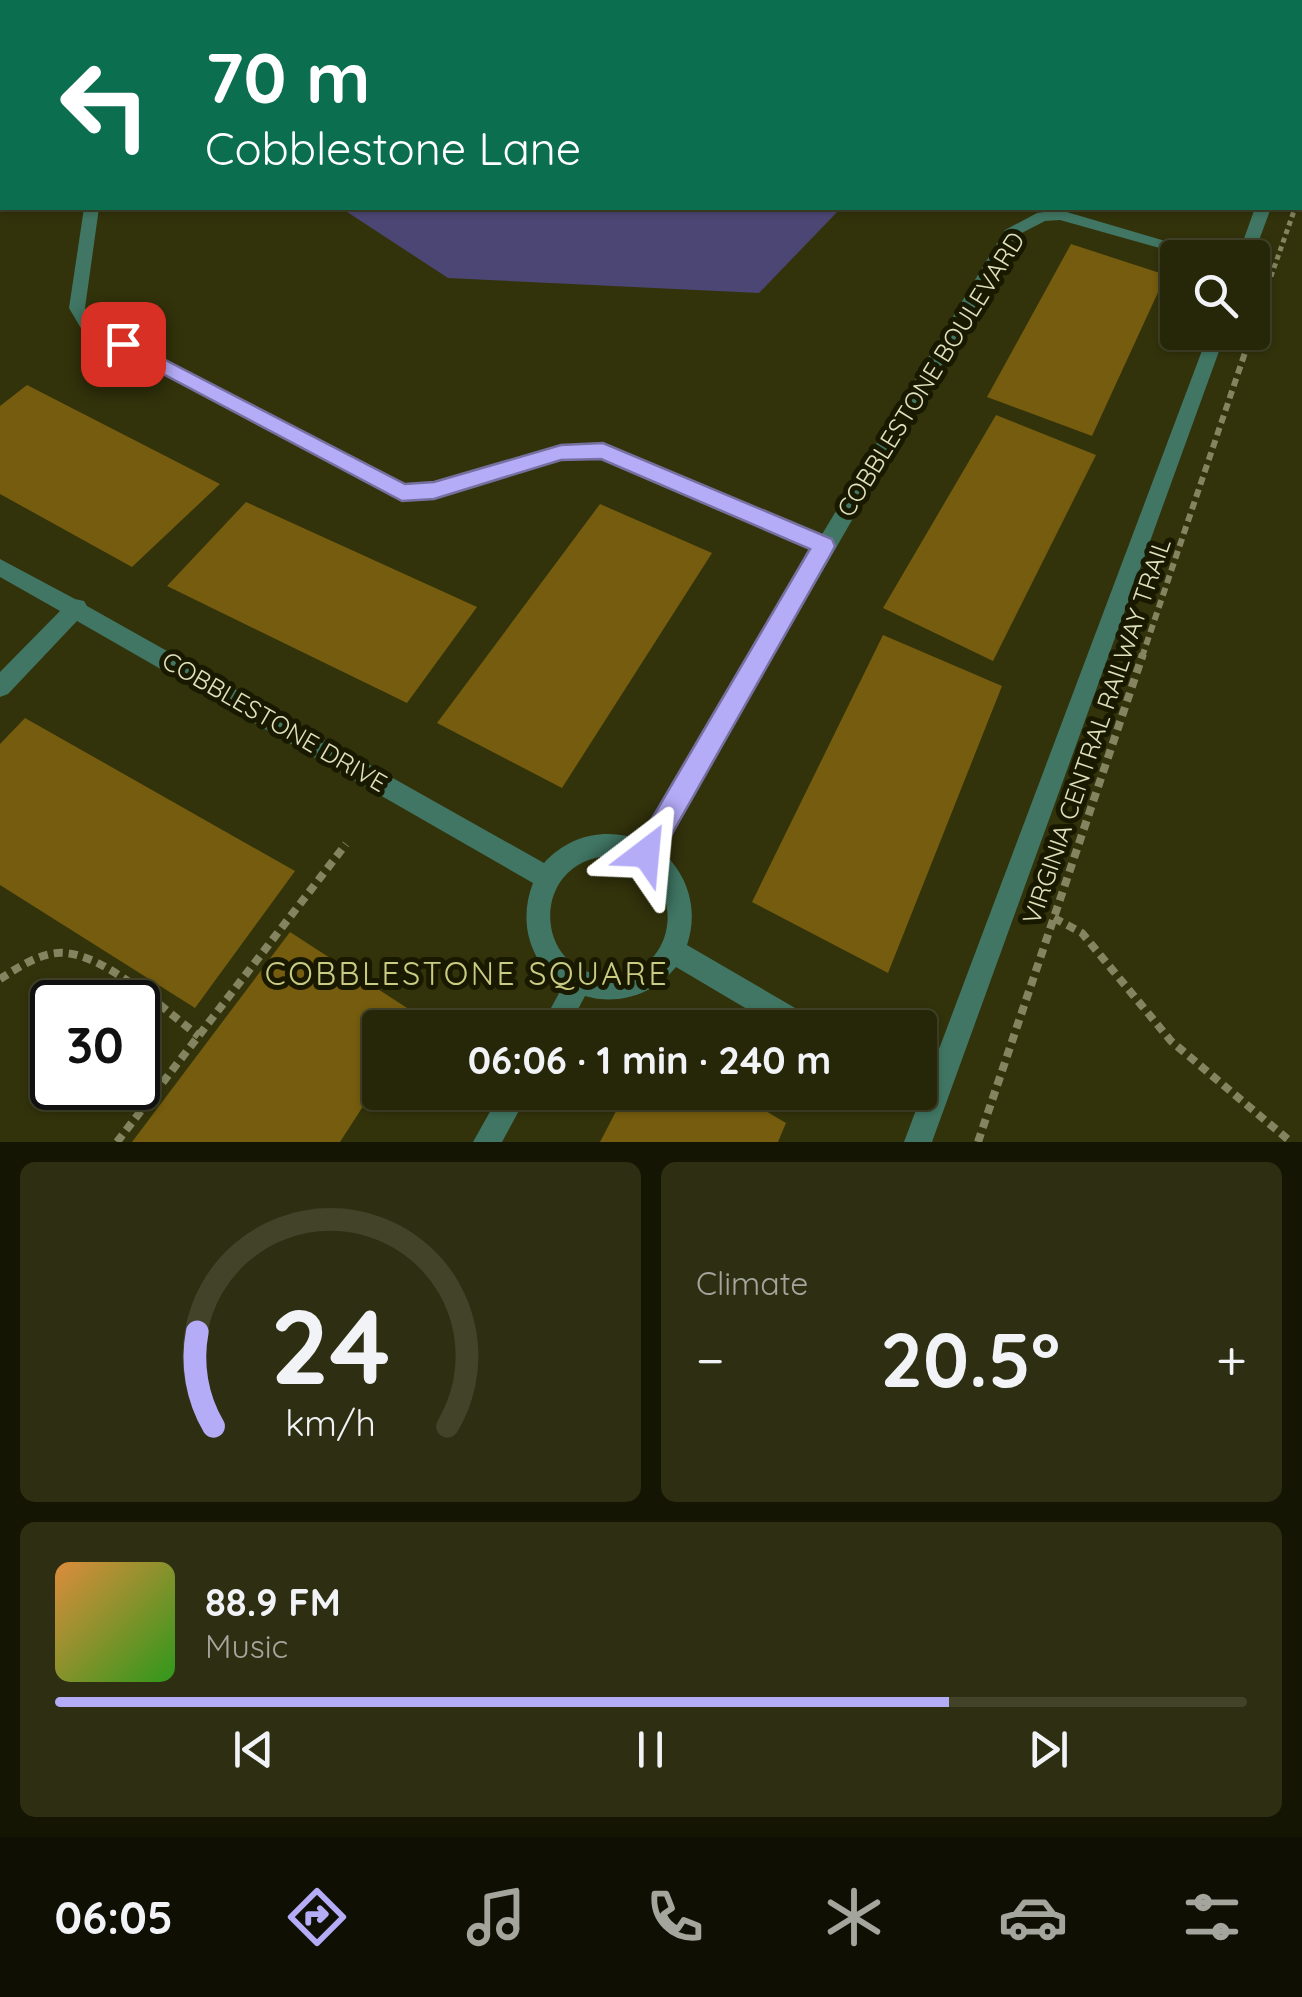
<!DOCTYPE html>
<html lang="en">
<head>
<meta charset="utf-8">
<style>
	body { margin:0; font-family:Quicksand,sans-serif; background:#2e2e12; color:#f1f3f6; height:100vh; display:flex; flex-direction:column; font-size:38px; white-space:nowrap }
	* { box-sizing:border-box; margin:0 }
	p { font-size:32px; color:#a4a59c }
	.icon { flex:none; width:55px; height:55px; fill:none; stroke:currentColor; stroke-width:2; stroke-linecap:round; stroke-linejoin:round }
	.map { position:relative; height:1142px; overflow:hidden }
	.panel { display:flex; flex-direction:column; gap:20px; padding:20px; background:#151504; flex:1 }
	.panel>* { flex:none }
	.banner { position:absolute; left:0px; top:0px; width:1302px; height:210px; box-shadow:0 2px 8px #0004,0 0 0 2px #424329; background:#0b6e4f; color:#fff; overflow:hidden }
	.controls { position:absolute; left:1160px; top:240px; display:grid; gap:20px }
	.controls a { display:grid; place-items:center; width:110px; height:110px; border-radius:10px; background:#262608; box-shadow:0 2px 8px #0004,0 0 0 2px #424329; font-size:50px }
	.speed { position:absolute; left:30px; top:980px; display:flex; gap:20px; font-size:50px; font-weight:700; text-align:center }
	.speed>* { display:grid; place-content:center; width:130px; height:130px; border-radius:50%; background:#262608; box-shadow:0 2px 8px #0004,0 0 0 2px #424329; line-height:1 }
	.speed .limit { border:5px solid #111; border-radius:15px; background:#fff; color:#111 }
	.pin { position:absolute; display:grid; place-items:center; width:85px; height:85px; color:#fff; margin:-42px; border-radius:20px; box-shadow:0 5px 15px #0006 }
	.me { position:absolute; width:110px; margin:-55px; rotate:29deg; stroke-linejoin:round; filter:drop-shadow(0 0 8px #0008) }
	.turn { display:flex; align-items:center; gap:35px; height:210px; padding:0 40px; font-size:45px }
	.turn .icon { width:130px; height:130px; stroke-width:2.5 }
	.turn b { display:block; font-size:70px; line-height:85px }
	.big { font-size:75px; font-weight:800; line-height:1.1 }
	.panel .tile { flex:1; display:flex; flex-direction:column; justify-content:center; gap:15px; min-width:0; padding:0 35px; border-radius:15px; background:#2e2e12 }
	.panel .dial { align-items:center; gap:0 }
	.dial svg { height:260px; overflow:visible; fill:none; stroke:#424329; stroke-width:7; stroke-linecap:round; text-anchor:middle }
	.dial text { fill:#f1f3f6; stroke:none }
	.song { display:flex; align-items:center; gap:30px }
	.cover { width:120px; height:120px; border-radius:15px; background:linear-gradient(135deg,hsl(30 70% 55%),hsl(110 70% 35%)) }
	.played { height:10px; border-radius:5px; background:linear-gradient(90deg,#b5acf8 75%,#424329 75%) }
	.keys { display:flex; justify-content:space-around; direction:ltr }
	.heat { display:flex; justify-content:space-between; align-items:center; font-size:55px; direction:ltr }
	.panel .tiles { flex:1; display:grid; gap:20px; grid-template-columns:1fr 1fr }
	.tile:last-child { grid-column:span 2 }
	.trip { position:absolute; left:362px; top:1010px; width:575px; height:100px; border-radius:10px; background:#262608; box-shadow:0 2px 8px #0004,0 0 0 2px #424329; font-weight:800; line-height:100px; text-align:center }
	.tab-bar { display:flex; height:160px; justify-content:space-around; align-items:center; background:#0f0f03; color:#a4a59c }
	.tab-bar .icon { width:70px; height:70px }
	.tab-bar .current { color:#b5acf8 }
	.tab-bar b { font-size:45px; color:#f1f3f6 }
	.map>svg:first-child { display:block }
	.green { fill:#4c4674 }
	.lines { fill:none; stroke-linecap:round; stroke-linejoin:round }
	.stream { stroke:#0a202a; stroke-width:8 }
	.building { fill:#755c0e }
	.path-far2 { stroke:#848560; stroke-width:5; stroke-dasharray:5 4; stroke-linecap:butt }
	.path-far1 { stroke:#848560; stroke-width:6; stroke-dasharray:8 5; stroke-linecap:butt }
	.path { stroke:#848560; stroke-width:8; stroke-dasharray:9 6; stroke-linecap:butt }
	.street { fill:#407663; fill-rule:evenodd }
	.route { fill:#b5acf8; stroke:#7670a1; stroke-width:2.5 }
	.labels { text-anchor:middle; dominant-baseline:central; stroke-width:10; stroke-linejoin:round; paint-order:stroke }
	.street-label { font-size:25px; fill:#e0e1be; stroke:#191900 }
	.near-neighbourhood-label { font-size:32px; letter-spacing:2.5px; fill:#cbcc83; stroke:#191900 }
</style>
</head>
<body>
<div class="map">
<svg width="1302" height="1142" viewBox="0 0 1302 1142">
	<rect width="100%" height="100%" fill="#32320b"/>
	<g class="green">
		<polygon points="0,0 1142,0 1149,2 2,2 0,194"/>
		<polygon points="341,208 841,208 759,293 448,278"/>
	</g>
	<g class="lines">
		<g class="stream">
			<polyline points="267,2 275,0"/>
			<polyline points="677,2 685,0"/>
		</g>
	</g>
	<g class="building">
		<polygon points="1071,244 1166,275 1092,436 987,397"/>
		<polygon points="27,385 220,484 132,567 0,494 0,406"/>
		<polygon points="996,415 1096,455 993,661 883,608"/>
		<polygon points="246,502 477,607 407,703 167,586"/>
		<polygon points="600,504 712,553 562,788 437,723"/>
		<polygon points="883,635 1002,686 888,973 752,902"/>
		<polygon points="25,718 295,871 195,1008 0,885 0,744"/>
		<polygon points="290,932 421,1017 414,1028 380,1028 380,1080 340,1142 132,1142"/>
		<polygon points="626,1092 734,1092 786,1123 778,1142 600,1142"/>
	</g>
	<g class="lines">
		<g class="path-far2">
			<polyline points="1300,192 1302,186"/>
			<polyline points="1268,285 1295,208"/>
		</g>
		<g class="path-far1">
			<polyline points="1252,332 1269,283"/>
			<polyline points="1142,657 1252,332"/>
		</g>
		<g class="path">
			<polyline points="1054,918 1082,933 1171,1041 1291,1142"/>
			<path d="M0,979C19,967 42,951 65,953C107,956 166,1011 199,1036"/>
			<polyline points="117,1142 346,844"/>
			<polyline points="978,1142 1143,654"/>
		</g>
		<g class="street">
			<polygon points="1302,1 1302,29 1298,2"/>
			<polygon points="1300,95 1302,95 1300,108"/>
			<path d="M84,208H99L85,308L94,322L404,485L434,483L561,445L603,444L821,536L1005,230L1037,213L1060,210L1223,258H1195L1060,220L1045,221L1016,236L661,851C688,874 699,910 687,945L814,1019L818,1028H779L676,967C654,994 619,1006 585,996L568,1028H540L563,986C529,962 518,921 533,883L77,621L8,694L0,697V672L60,611L0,577V559L75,599L84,601L87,606L544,863C569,835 606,827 641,840L813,550L601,458L561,459L434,497L395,498L82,330L69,308ZM609,856C686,860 687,971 613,975C533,979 527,861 609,856Z"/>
			<polygon points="1255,208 1271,208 1252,259 1237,258"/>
			<polygon points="1209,332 1226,332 932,1142 904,1142"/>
			<polygon points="501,1092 529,1092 502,1142 473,1142"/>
		</g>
	</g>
	<polygon class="route" points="123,338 405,484 434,482 561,445 603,443 832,539 835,546 832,552 656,862 646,866 637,862 633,853 637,844 810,549 601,459 561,460 434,499 402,501 116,349 113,344"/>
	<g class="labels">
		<g class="street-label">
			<text transform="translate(930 374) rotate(-58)">COBBLESTONE BOULEVARD</text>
			<text transform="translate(275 721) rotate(30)">COBBLESTONE DRIVE</text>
			<text transform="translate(1096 731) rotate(-71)">VIRGINIA CENTRAL RAILWAY TRAIL</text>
		</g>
		<g class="near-neighbourhood-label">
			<text x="467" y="973">COBBLESTONE SQUARE</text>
		</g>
	</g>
</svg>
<div class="controls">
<a><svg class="icon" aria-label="search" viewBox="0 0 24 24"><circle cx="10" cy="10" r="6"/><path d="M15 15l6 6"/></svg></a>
</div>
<div class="speed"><div class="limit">30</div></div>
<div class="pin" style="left:123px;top:344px;background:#d93025"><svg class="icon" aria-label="arrive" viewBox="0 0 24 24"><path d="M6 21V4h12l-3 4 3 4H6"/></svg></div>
<svg class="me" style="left:646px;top:853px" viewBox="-20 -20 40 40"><path d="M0-17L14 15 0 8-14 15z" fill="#b5acf8" stroke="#fff" stroke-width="4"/></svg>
<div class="trip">06:06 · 1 min · 240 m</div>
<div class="banner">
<div class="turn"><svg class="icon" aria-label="left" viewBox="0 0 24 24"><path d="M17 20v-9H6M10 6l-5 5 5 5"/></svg><div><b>70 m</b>Cobblestone Lane</div></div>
</div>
</div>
<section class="panel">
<div class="tiles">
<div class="tile dial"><svg viewBox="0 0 100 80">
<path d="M14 69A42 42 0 1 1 86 69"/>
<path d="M14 69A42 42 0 0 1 9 40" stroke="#b5acf8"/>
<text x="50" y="56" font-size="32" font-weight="700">24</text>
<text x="50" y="72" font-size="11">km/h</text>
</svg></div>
<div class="tile"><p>Climate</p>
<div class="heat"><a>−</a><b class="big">20.5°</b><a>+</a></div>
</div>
<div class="tile">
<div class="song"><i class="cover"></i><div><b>88.9 FM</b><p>Music</p></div></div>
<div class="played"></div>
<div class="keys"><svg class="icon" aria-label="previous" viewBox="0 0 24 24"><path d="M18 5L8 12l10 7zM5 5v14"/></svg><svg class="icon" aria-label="pause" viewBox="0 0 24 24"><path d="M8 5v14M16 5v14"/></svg><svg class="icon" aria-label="next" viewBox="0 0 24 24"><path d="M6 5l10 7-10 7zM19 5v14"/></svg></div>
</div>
</div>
</section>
<nav class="tab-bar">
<b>06:05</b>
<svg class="icon current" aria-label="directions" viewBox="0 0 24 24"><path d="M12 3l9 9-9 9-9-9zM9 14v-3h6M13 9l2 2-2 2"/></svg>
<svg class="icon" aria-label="music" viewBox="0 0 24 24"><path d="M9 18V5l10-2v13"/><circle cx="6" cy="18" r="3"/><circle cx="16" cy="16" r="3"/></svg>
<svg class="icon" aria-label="phone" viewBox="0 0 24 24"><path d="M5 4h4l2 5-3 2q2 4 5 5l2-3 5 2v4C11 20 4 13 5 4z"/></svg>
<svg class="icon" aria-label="climate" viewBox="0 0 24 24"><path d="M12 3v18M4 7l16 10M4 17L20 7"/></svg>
<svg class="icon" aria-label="car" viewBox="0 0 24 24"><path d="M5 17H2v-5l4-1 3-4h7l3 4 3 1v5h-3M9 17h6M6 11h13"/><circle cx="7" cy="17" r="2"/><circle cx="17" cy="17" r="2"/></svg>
<svg class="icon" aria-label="filters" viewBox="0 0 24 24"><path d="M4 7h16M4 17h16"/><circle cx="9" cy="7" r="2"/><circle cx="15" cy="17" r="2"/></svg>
</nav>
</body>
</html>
